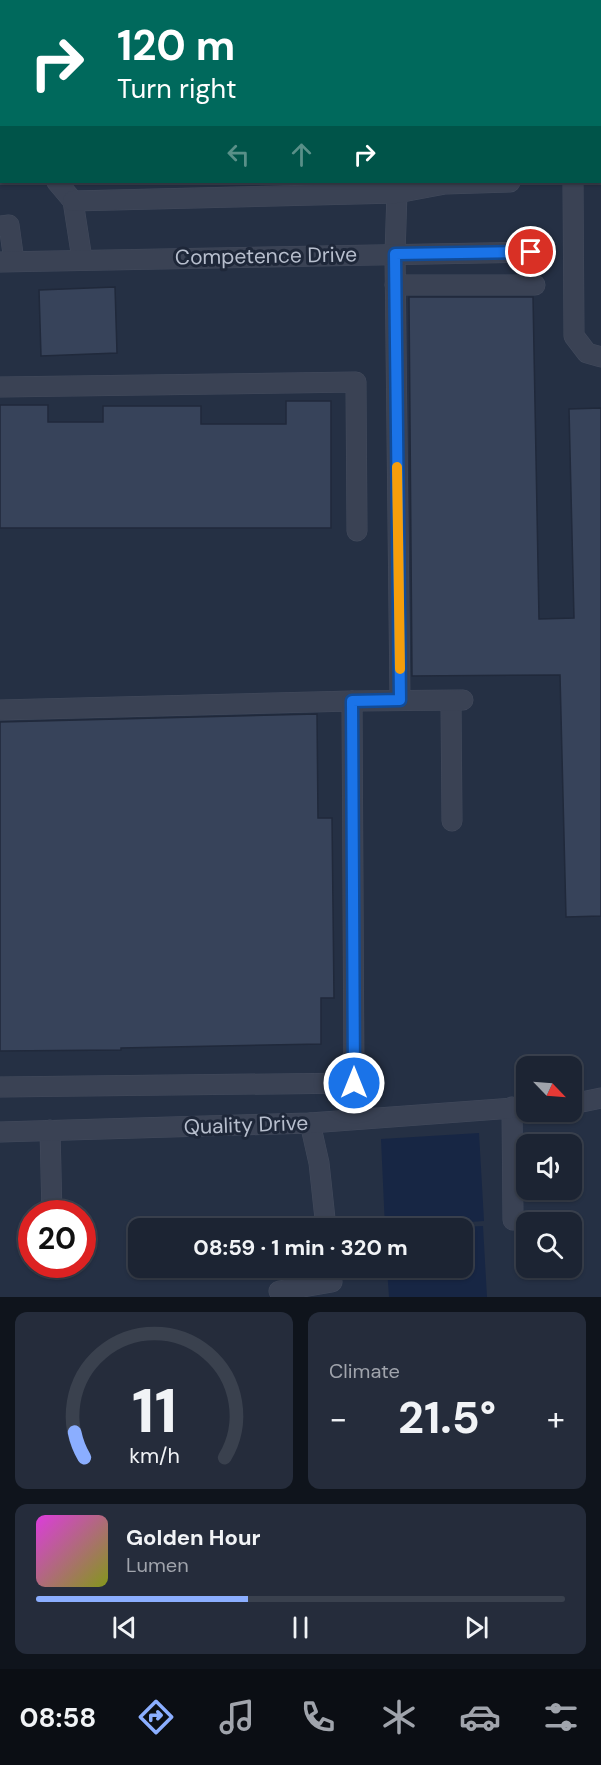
<!DOCTYPE html>
<html lang="en">
<head>
<meta charset="utf-8">
<style>
	body { margin:0; font-family:"DM Sans",sans-serif; background:#252c3b; color:#f1f3f6; height:100vh; display:flex; flex-direction:column; font-size:22px; white-space:nowrap }
	* { box-sizing:border-box; margin:0 }
	p { font-size:20px; color:#a0a4ac }
	.icon { flex:none; width:33px; height:33px; fill:none; stroke:currentColor; stroke-width:2; stroke-linecap:round; stroke-linejoin:round }
	.map { position:relative; height:1297px; overflow:hidden }
	.details { display:flex; flex-direction:column; gap:15px; padding:15px; background:#0f141c; flex:1 }
	.details>* { flex:none }
	.top-card { position:absolute; left:0px; top:0px; width:602px; height:183px; box-shadow:0 2px 4px #0004,0 0 0 2px #3a414e; background:#00695c; color:#fff; overflow:hidden }
	.needle { width:39px; rotate:115deg }
	.controls { position:absolute; left:516px; top:1056px; display:grid; gap:12px }
	.controls a { display:grid; place-items:center; width:66px; height:66px; border-radius:12px; background:#1c2433; box-shadow:0 2px 4px #0004,0 0 0 2px #3a414e; font-size:30px }
	.speed { position:absolute; left:18px; top:1200px; display:flex; gap:12px; font-size:30px; font-weight:700; text-align:center }
	.speed>* { display:grid; place-content:center; width:78px; height:78px; border-radius:50%; background:#1c2433; box-shadow:0 2px 4px #0004,0 0 0 2px #3a414e; line-height:1 }
	.speed .limit { border:9px solid #d22; background:#fff; color:#111 }
	.pin { position:absolute; display:grid; place-items:center; width:51px; height:51px; color:#fff; margin:-26px; border:3px solid #fff; border-radius:50%; box-shadow:0 2px 6px #0007 }
	.me { position:absolute; width:66px; margin:-33px; rotate:0deg; stroke-linejoin:round; filter:drop-shadow(0 0 4px #0008) }
	.turn { display:flex; align-items:center; gap:21px; height:126px; padding:0 18px; font-size:27px }
	.turn .icon { width:78px; height:78px; stroke-width:2.5 }
	.turn b { display:block; font-size:42px; line-height:51px }
	.lanes { display:flex; align-items:center; height:57px; padding:0 18px; background:#0003; justify-content:center; gap:30px; direction:ltr }
	.lanes .off { opacity:.35 }
	.big { font-size:45px; font-weight:700; line-height:1.1 }
	.details .tile { flex:1; display:flex; flex-direction:column; justify-content:center; gap:9px; min-width:0; padding:0 21px; border-radius:12px; background:#252c3b }
	.details .dial { align-items:center; gap:0 }
	.dial svg { height:156px; overflow:visible; fill:none; stroke:#3a414e; stroke-width:7; stroke-linecap:round; text-anchor:middle }
	.dial text { fill:#f1f3f6; stroke:none }
	.song { display:flex; align-items:center; gap:18px }
	.cover { width:72px; height:72px; border-radius:9px; background:linear-gradient(135deg,hsl(300 70% 55%),hsl(70 70% 35%)) }
	.played { height:6px; border-radius:3px; background:linear-gradient(90deg,#8baeff 40%,#3a414e 40%) }
	.keys { display:flex; justify-content:space-around; direction:ltr }
	.heat { display:flex; justify-content:space-between; align-items:center; font-size:33px; direction:ltr }
	.details .tiles { flex:1; display:grid; gap:15px; grid-template-columns:1fr 1fr }
	.tile:last-child { grid-column:span 2 }
	.trip { position:absolute; left:128px; top:1218px; width:345px; height:60px; border-radius:12px; background:#1c2433; box-shadow:0 2px 4px #0004,0 0 0 2px #3a414e; font-weight:700; line-height:60px; text-align:center }
	.dock { display:flex; height:96px; justify-content:space-around; align-items:center; background:#0b0e14; color:#a0a4ac }
	.dock .icon { width:42px; height:42px }
	.dock .current { color:#8baeff }
	.dock b { font-size:27px; color:#f1f3f6 }
	.map>svg:first-child { display:block }
	.water { fill:#172644 }
	.building { fill:#37435a; stroke:#20293b; stroke-width:1.5 }
	.lines { fill:none; stroke-linecap:round; stroke-linejoin:round }
	.minor-casing { stroke:#434b5d; stroke-width:21 }
	.minor { stroke:#3a4254; stroke-width:20 }
	.route-casing { stroke:#114b97; stroke-width:15 }
	.route { stroke:#1a73e8; stroke-width:10 }
	.slow { stroke:#f59e0b; stroke-width:10 }
	.labels { text-anchor:middle; dominant-baseline:central; stroke-width:6; stroke-linejoin:round; paint-order:stroke }
	.street-label { font-size:21px; fill:#b7becd; stroke:#1e2739 }
</style>
</head>
<body>
<div class="map">
<svg width="601" height="1297" viewBox="0 0 601 1297">
	<rect width="100%" height="100%" fill="#253044"/>
	<g class="water">
		<polygon points="479,1133 484,1221 385,1228 381,1139"/>
		<polygon points="483,1226 487,1297 389,1297 387,1268 462,1268 462,1228 441,1228"/>
	</g>
	<g class="building">
		<polygon points="115,287 117,353 41,356 39,290"/>
		<polygon points="409,297 533,297 539,619 574,618 569,409 601,408 601,916 566,917 560,675 412,676"/>
		<polygon points="286,401 331,401 331,528 0,528 0,405 48,405 48,422 103,422 103,406 201,406 201,424 286,424"/>
		<polygon points="317,714 318,818 332,818 334,998 321,998 321,1044 121,1048 121,1050 0,1051 0,722"/>
	</g>
	<g class="lines">
		<g class="minor-casing">
			<g id="minor">
				<polyline points="45,0 46,2"/>
				<polyline points="571,0 571,2"/>
				<polyline points="529,2 529,0"/>
				<polyline points="57,182 73,201 82,259"/>
				<polyline points="573,182 574,336 587,353 601,357"/>
				<polyline points="397,193 395,254 400,700"/>
				<polyline points="73,201 397,193 445,184 510,182"/>
				<polyline points="0,226 9,225 14,261"/>
				<polyline points="0,262 531,252"/>
				<polyline points="395,285 535,285"/>
				<polyline points="0,387 356,382 357,531"/>
				<polyline points="451,701 452,821"/>
				<polyline points="0,710 352,701 463,700"/>
				<polyline points="0,1087 354,1083 352,701"/>
				<polyline points="572,1104 601,1098"/>
				<polyline points="512,1107 513,1220"/>
				<polyline points="310,1123 319,1163 326,1228"/>
				<polyline points="50,1130 52,1214"/>
				<polyline points="0,1132 310,1123 526,1107"/>
				<polyline points="279,1291 332,1282"/>
			</g>
		</g>
		<use href="#minor" class="minor"/>
	</g>
	<g class="lines">
		<g class="route-casing">
			<polyline id="route" points="354,1083 352,701 400,700 395,254 531,252"/>
		</g>
		<use href="#route" class="route"/>
		<polyline class="slow" points="397,467 400,669"/>
	</g>
	<g class="labels">
		<g class="street-label">
			<text transform="translate(266 256) rotate(-1)">Competence Drive</text>
			<text transform="translate(246 1125) rotate(-2)">Quality Drive</text>
		</g>
	</g>
</svg>
<div class="controls">
<a><svg class="needle" viewBox="-14 -14 28 28"><path d="M0-13l5 13h-10z" fill="#e53935"/><path d="M0 13l5-13h-10z" fill="#a0a4ac"/></svg></a>
<a><svg class="icon" aria-label="sound" viewBox="0 0 24 24"><path d="M4 9h4l5-4v14l-5-4H4zM17 9q2 3 0 6"/></svg></a>
<a><svg class="icon" aria-label="search" viewBox="0 0 24 24"><circle cx="10" cy="10" r="6"/><path d="M15 15l6 6"/></svg></a>
</div>
<div class="speed"><div class="limit">20</div></div>
<div class="pin" style="left:531px;top:252px;background:#d93025"><svg class="icon" aria-label="arrive" viewBox="0 0 24 24"><path d="M6 21V4h12l-3 4 3 4H6"/></svg></div>
<svg class="me" style="left:354px;top:1083px" viewBox="-20 -20 40 40"><circle r="17" fill="#1a73e8" stroke="#fff" stroke-width="3"/><path d="M0-11L8 9 0 5-8 9z" fill="#fff"/></svg>
<div class="trip">08:59 · 1 min · 320 m</div>
<div class="top-card">
<div class="turn"><svg class="icon" aria-label="right" viewBox="0 0 24 24"><path d="M7 20v-9h11M14 6l5 5-5 5"/></svg><div><b>120 m</b>Turn right</div></div>
<div class="lanes"><svg class="icon off" aria-label="left" viewBox="0 0 24 24"><path d="M17 20v-9H6M10 6l-5 5 5 5"/></svg><svg class="icon off" aria-label="ahead" viewBox="0 0 24 24"><path d="M12 20V5M6 11l6-6 6 6"/></svg><svg class="icon" aria-label="right" viewBox="0 0 24 24"><path d="M7 20v-9h11M14 6l5 5-5 5"/></svg></div>
</div>
</div>
<section class="details">
<div class="tiles">
<div class="tile dial"><svg viewBox="0 0 100 80">
<path d="M14 69A42 42 0 1 1 86 69"/>
<path d="M14 69A42 42 0 0 1 9 56" stroke="#8baeff"/>
<text x="50" y="56" font-size="32" font-weight="700">11</text>
<text x="50" y="72" font-size="11">km/h</text>
</svg></div>
<div class="tile"><p>Climate</p>
<div class="heat"><a>−</a><b class="big">21.5°</b><a>+</a></div>
</div>
<div class="tile">
<div class="song"><i class="cover"></i><div><b>Golden Hour</b><p>Lumen</p></div></div>
<div class="played"></div>
<div class="keys"><svg class="icon" aria-label="previous" viewBox="0 0 24 24"><path d="M18 5L8 12l10 7zM5 5v14"/></svg><svg class="icon" aria-label="pause" viewBox="0 0 24 24"><path d="M8 5v14M16 5v14"/></svg><svg class="icon" aria-label="next" viewBox="0 0 24 24"><path d="M6 5l10 7-10 7zM19 5v14"/></svg></div>
</div>
</div>
</section>
<nav class="dock">
<b>08:58</b>
<svg class="icon current" aria-label="directions" viewBox="0 0 24 24"><path d="M12 3l9 9-9 9-9-9zM9 14v-3h6M13 9l2 2-2 2"/></svg>
<svg class="icon" aria-label="music" viewBox="0 0 24 24"><path d="M9 18V5l10-2v13"/><circle cx="6" cy="18" r="3"/><circle cx="16" cy="16" r="3"/></svg>
<svg class="icon" aria-label="phone" viewBox="0 0 24 24"><path d="M5 4h4l2 5-3 2q2 4 5 5l2-3 5 2v4C11 20 4 13 5 4z"/></svg>
<svg class="icon" aria-label="climate" viewBox="0 0 24 24"><path d="M12 3v18M4 7l16 10M4 17L20 7"/></svg>
<svg class="icon" aria-label="car" viewBox="0 0 24 24"><path d="M5 17H2v-5l4-1 3-4h7l3 4 3 1v5h-3M9 17h6M6 11h13"/><circle cx="7" cy="17" r="2"/><circle cx="17" cy="17" r="2"/></svg>
<svg class="icon" aria-label="filters" viewBox="0 0 24 24"><path d="M4 7h16M4 17h16"/><circle cx="9" cy="7" r="2"/><circle cx="15" cy="17" r="2"/></svg>
</nav>
</body>
</html>
